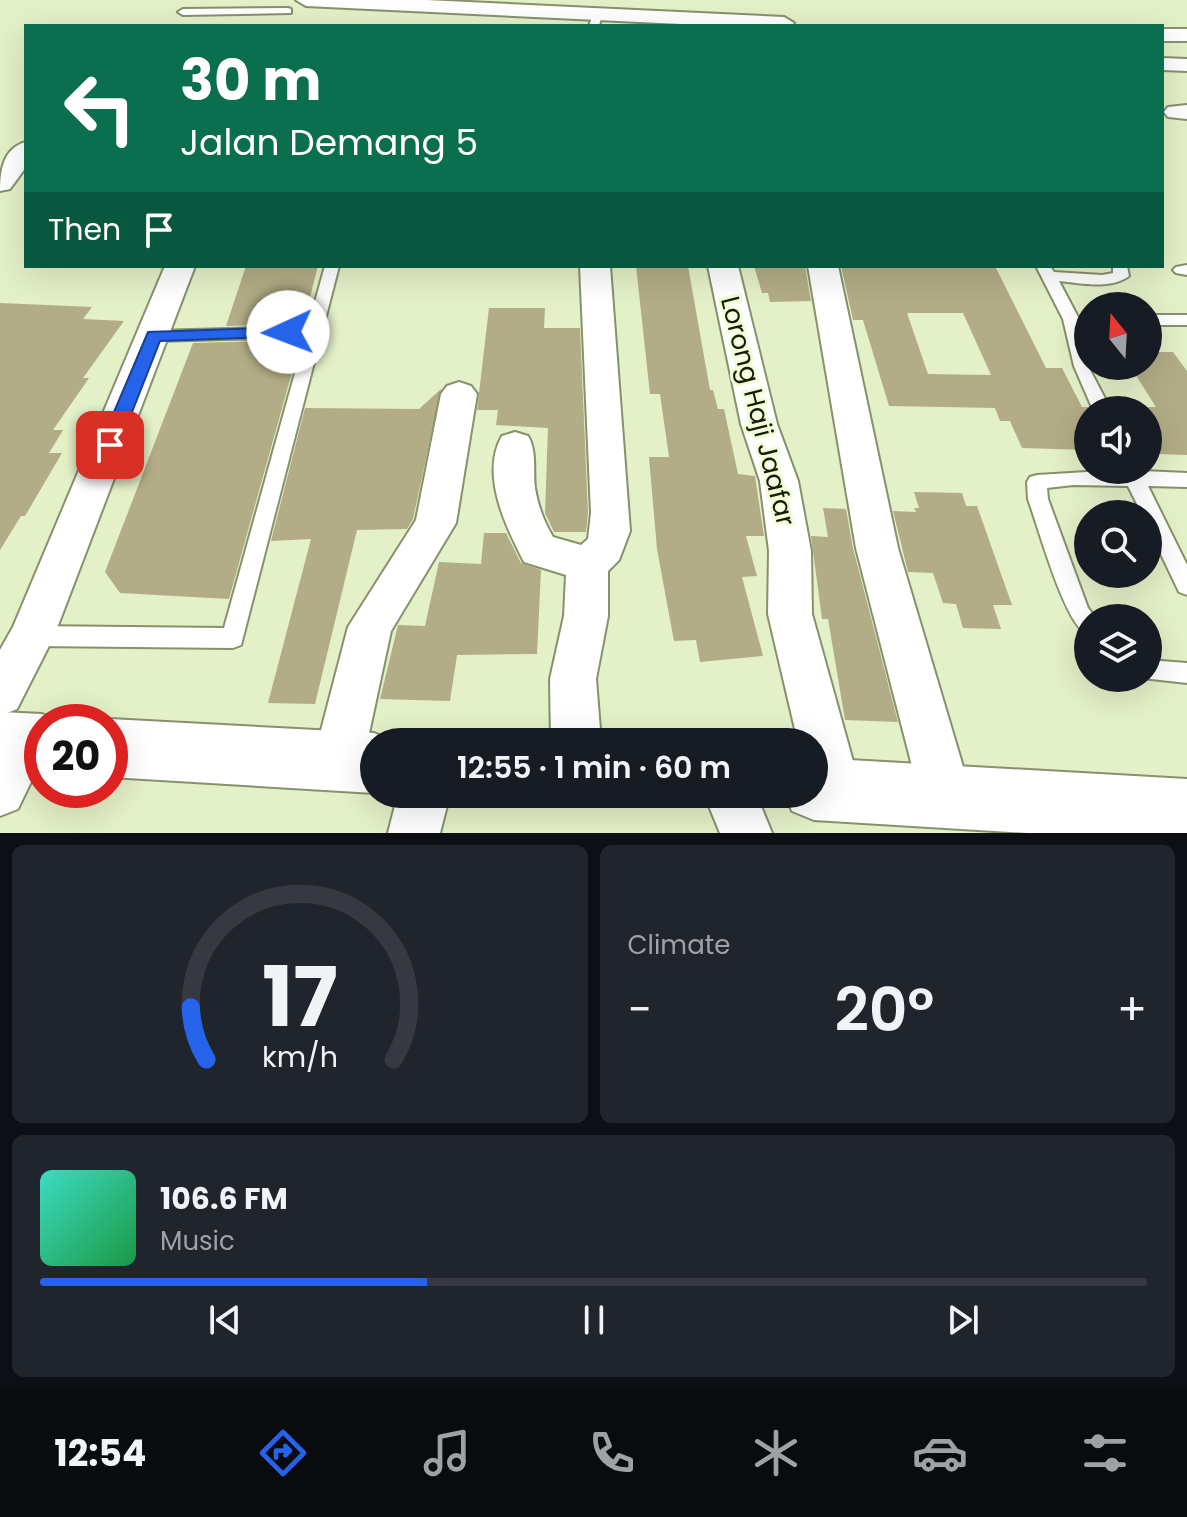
<!DOCTYPE html>
<html lang="en">
<head>
<meta charset="utf-8">
<style>
	body { margin:0; font-family:Poppins,sans-serif; background:#20242c; color:#f1f3f6; height:100vh; display:flex; flex-direction:column; font-size:30px; white-space:nowrap }
	* { box-sizing:border-box; margin:0 }
	p { font-size:26px; color:#9ea1a6 }
	.icon { flex:none; width:44px; height:44px; fill:none; stroke:currentColor; stroke-width:2; stroke-linecap:round; stroke-linejoin:round }
	.map { position:relative; height:833px; overflow:hidden }
	.drawer { display:flex; flex-direction:column; gap:12px; padding:12px; background:#0d0f14; flex:1 }
	.drawer>* { flex:none }
	.banner { position:absolute; left:24px; top:24px; width:1140px; height:244px; border-radius:0px; box-shadow:0 8px 32px #0002; background:#0b6e4f; color:#fff; overflow:hidden }
	.needle { width:52px; rotate:342deg }
	.fabs { position:absolute; left:1074px; top:292px; display:grid; gap:16px }
	.fabs a { display:grid; place-items:center; width:88px; height:88px; border-radius:50%; background:#171b24; box-shadow:0 8px 32px #0002; font-size:40px }
	.speed { position:absolute; left:24px; top:704px; display:flex; gap:16px; font-size:40px; font-weight:700; text-align:center }
	.speed>* { display:grid; place-content:center; width:104px; height:104px; border-radius:50%; background:#171b24; box-shadow:0 8px 32px #0002; line-height:1 }
	.speed .limit { border:12px solid #d22; background:#fff; color:#111 }
	.pin { position:absolute; display:grid; place-items:center; width:68px; height:68px; color:#fff; margin:-34px; border-radius:16px; box-shadow:0 4px 12px #0006 }
	.me { position:absolute; width:88px; margin:-44px; rotate:268deg; stroke-linejoin:round; filter:drop-shadow(0 0 6px #0008) }
	.turn { display:flex; align-items:center; gap:28px; height:168px; padding:0 24px; font-size:36px }
	.turn .icon { width:104px; height:104px; stroke-width:2.5 }
	.turn b { display:block; font-size:56px; line-height:68px }
	.then { display:flex; align-items:center; height:76px; padding:0 24px; background:#0003; gap:16px; font-size:30px }
	.big { font-size:60px; font-weight:600; line-height:1.1 }
	.drawer .widget { flex:1; display:flex; flex-direction:column; justify-content:center; gap:12px; min-width:0; padding:0 28px; border-radius:12px; background:#20242c }
	.drawer .dial { align-items:center; gap:0 }
	.dial svg { height:208px; overflow:visible; fill:none; stroke:#363941; stroke-width:7; stroke-linecap:round; text-anchor:middle }
	.dial text { fill:#f1f3f6; stroke:none }
	.song { display:flex; align-items:center; gap:24px }
	.cover { width:96px; height:96px; border-radius:12px; background:linear-gradient(135deg,hsl(170 70% 55%),hsl(140 70% 35%)) }
	.played { height:8px; border-radius:4px; background:linear-gradient(90deg,#2563eb 35%,#363941 35%) }
	.keys { display:flex; justify-content:space-around; direction:ltr }
	.heat { display:flex; justify-content:space-between; align-items:center; font-size:44px; direction:ltr }
	.drawer .tiles { flex:1; display:grid; gap:12px; grid-template-columns:1fr 1fr }
	.widget:last-child { grid-column:span 2 }
	.trip { position:absolute; left:360px; top:728px; width:468px; height:80px; border-radius:40px; background:#171b24; box-shadow:0 8px 32px #0002; font-weight:600; line-height:80px; text-align:center }
	.dock { display:flex; height:128px; justify-content:space-around; align-items:center; background:#090b0e; color:#9ea1a6 }
	.dock .icon { width:56px; height:56px }
	.dock .on { color:#2563eb }
	.dock b { font-size:36px; color:#f1f3f6 }
	.map>svg:first-child { display:block }
	.building { fill:#b2ad86; fill-rule:evenodd }
	.lines { fill:none; stroke-linecap:round; stroke-linejoin:round }
	.service-casing { stroke:#87916c; stroke-width:4 }
	.minor-casing { stroke:#87916c; stroke-width:4 }
	.secondary-casing { stroke:#87916c; stroke-width:4 }
	.service { fill:#fff; fill-rule:evenodd }
	.minor { fill:#fff; fill-rule:evenodd }
	.secondary { fill:#fff; fill-rule:evenodd }
	.route { fill:#2563eb; stroke:#184099; stroke-width:2 }
	.labels { text-anchor:middle; dominant-baseline:central; stroke-width:6; stroke-linejoin:round; paint-order:stroke }
	.street-label { font-size:26px; fill:#171a0c; stroke:#f1fdd5 }
</style>
</head>
<body>
<div class="map">
<svg width="1187" height="833" viewBox="0 0 1187 833">
	<rect width="100%" height="100%" fill="#e4f0c8"/>
	<g class="building">
		<polygon points="246,266 318,266 303,324 226,326"/>
		<polygon points="636,266 688,266 710,390 713,390 718,409 724,409 738,474 755,476 764,536 746,536 757,576 742,577 763,656 700,662 696,640 674,641 657,549 649,457 669,457 660,394 650,394"/>
		<polygon points="754,266 805,266 811,301 770,302 768,293 762,293"/>
		<path d="M841,266H995L1046,368H1062L1082,407H1088V450L1022,448L1010,421H1000L995,408L889,406L863,320H853ZM907,313H963L991,375L928,374Z"/>
		<polygon points="0,303 92,307 83,319 124,321 83,378 89,378 53,430 63,430 49,453 62,453 25,516 21,516 0,550"/>
		<polygon points="489,308 545,308 544,328 580,328 588,513 586,532 554,532 545,513 548,428 496,425 498,410 477,410"/>
		<polygon points="301,340 229,599 120,593 105,572 193,343"/>
		<polygon points="1148,352 1173,352 1187,371 1187,455 1159,454 1148,436 1148,407 1156,407 1130,366 1148,366"/>
		<polygon points="441,389 413,519 407,529 357,530 315,704 268,703 311,539 271,541 305,408 419,409"/>
		<polygon points="914,492 962,493 966,506 977,506 1012,605 993,605 1001,629 963,628 956,604 943,603 933,573 908,572 893,511 916,512 914,508 919,508"/>
		<polygon points="823,508 846,509 853,548 898,722 845,720 828,619 822,619 811,536 828,537"/>
		<polygon points="484,533 506,533 521,563 541,570 537,654 457,655 450,701 380,699 398,625 425,626 439,562 481,564"/>
	</g>
	<g class="lines">
		<g class="service-casing">
			<g id="service">
				<polygon points="288,8 291,9 291,13 183,15 178,12 183,9"/>
				<polygon points="594,12 602,14 599,26 589,26"/>
				<polygon points="1187,265 1187,275 1176,273 1173,270 1176,267"/>
				<polygon points="325,266 339,266 241,645 233,648 32,646 24,643 21,636 24,629 32,626 224,628 305,337 154,341 146,336 154,331 308,327"/>
				<path d="M1036,266H1050L1054,272L1102,275L1113,273V266H1127L1129,276C1111,290 1080,283 1059,281L1079,319L1088,366L1111,410H1093L1074,366L1063,319Z"/>
				<rect x="1148" y="315" width="39" height="10"/>
				<path d="M1120,470L1187,473V487L1148,486L1187,565V595L1179,592L1148,527V514H1142L1128,486L1073,485L1047,488L1048,499L1088,608L1096,618H1088V635C1065,626 1038,526 1028,499L1027,482L1030,477L1037,475Z"/>
				<polygon points="1148,660 1187,663 1187,683 1142,678 1148,678"/>
			</g>
		</g>
		<g class="minor-casing">
			<g id="minor">
				<polygon points="296,0 426,0 784,17 794,23 792,26 723,26 306,6"/>
				<rect x="1162" y="29" width="25" height="12"/>
				<polygon points="1162,58 1187,59 1187,71 1162,70"/>
				<polygon points="1187,105 1187,119 1168,117 1164,112 1168,107"/>
				<path d="M26,142V167L10,189L0,191C0,171 3,148 26,142Z"/>
				<polygon points="165,266 195,266 54,636 17,709 0,716 0,650 13,627"/>
				<path d="M580,266H610L630,531L619,560L608,571V616L596,679L601,742H551L550,679L564,616L566,575L524,562C506,527 480,474 502,436L515,432L528,436C537,451 533,470 535,488C538,506 544,522 553,537L581,545L588,539L591,513Z"/>
				<polygon points="708,266 738,266 777,424 798,481 811,551 812,614 861,790 853,808 835,815 817,808 811,794 814,794 814,742 798,742 768,614 769,551 760,481 741,424"/>
				<polygon points="808,266 838,266 898,548 972,797 964,815 946,823 928,815 920,797 856,548"/>
				<polygon points="459,382 471,386 477,394 456,523 391,631 363,761 356,778 338,785 320,778 313,761 348,627 416,520 441,394 447,386"/>
				<polygon points="25,719 42,725 42,759 18,809 0,816 0,739 8,725"/>
				<polygon points="398,794 450,794 440,833 388,833"/>
				<polygon points="704,794 756,794 772,833 720,833"/>
			</g>
		</g>
		<g class="secondary-casing">
			<g id="secondary">
				<polygon points="0,712 42,714 62,722 42,722 42,772 0,770"/>
				<polygon points="110,719 374,733 396,742 374,742 374,793 110,777 110,722 103,722"/>
				<polygon points="814,758 1187,779 1187,833 1027,833 814,820 792,811 785,794 814,794"/>
			</g>
		</g>
		<use href="#service" class="service"/>
		<use href="#minor" class="minor"/>
		<use href="#secondary" class="secondary"/>
	</g>
	<polygon class="route" points="288,327 296,332 294,336 160,341 119,445 116,450 103,450 100,445 148,332"/>
	<g class="labels">
		<g class="street-label">
			<text transform="translate(758 411) rotate(76)">Lorong Haji Jaafar</text>
		</g>
	</g>
</svg>
<div class="fabs">
<a><svg class="needle" viewBox="-14 -14 28 28"><path d="M0-13l5 13h-10z" fill="#e53935"/><path d="M0 13l5-13h-10z" fill="#9ea1a6"/></svg></a>
<a><svg class="icon" aria-label="sound" viewBox="0 0 24 24"><path d="M4 9h4l5-4v14l-5-4H4zM17 9q2 3 0 6"/></svg></a>
<a><svg class="icon" aria-label="search" viewBox="0 0 24 24"><circle cx="10" cy="10" r="6"/><path d="M15 15l6 6"/></svg></a>
<a><svg class="icon" aria-label="layers" viewBox="0 0 24 24"><path d="M12 4l9 5-9 5-9-5zM3 14l9 5 9-5"/></svg></a>
</div>
<div class="speed"><div class="limit">20</div></div>
<div class="pin" style="left:110px;top:445px;background:#d93025"><svg class="icon" aria-label="arrive" viewBox="0 0 24 24"><path d="M6 21V4h12l-3 4 3 4H6"/></svg></div>
<svg class="me" style="left:288px;top:332px" viewBox="-20 -20 40 40"><circle r="19" fill="#fff"/><path d="M0-13L10 11 0 6-10 11z" fill="#2563eb"/></svg>
<div class="trip">12:55 · 1 min · 60 m</div>
<div class="banner">
<div class="turn"><svg class="icon" aria-label="left" viewBox="0 0 24 24"><path d="M17 20v-9H6M10 6l-5 5 5 5"/></svg><div><b>30 m</b>Jalan Demang 5</div></div>
<div class="then">Then<svg class="icon" aria-label="arrive" viewBox="0 0 24 24"><path d="M6 21V4h12l-3 4 3 4H6"/></svg></div>
</div>
</div>
<section class="drawer">
<div class="tiles">
<div class="widget dial"><svg viewBox="0 0 100 80">
<path d="M14 69A42 42 0 1 1 86 69"/>
<path d="M14 69A42 42 0 0 1 8 49" stroke="#2563eb"/>
<text x="50" y="56" font-size="32" font-weight="700">17</text>
<text x="50" y="72" font-size="11">km/h</text>
</svg></div>
<div class="widget"><p>Climate</p>
<div class="heat"><a>−</a><b class="big">20°</b><a>+</a></div>
</div>
<div class="widget">
<div class="song"><i class="cover"></i><div><b>106.6 FM</b><p>Music</p></div></div>
<div class="played"></div>
<div class="keys"><svg class="icon" aria-label="previous" viewBox="0 0 24 24"><path d="M18 5L8 12l10 7zM5 5v14"/></svg><svg class="icon" aria-label="pause" viewBox="0 0 24 24"><path d="M8 5v14M16 5v14"/></svg><svg class="icon" aria-label="next" viewBox="0 0 24 24"><path d="M6 5l10 7-10 7zM19 5v14"/></svg></div>
</div>
</div>
</section>
<nav class="dock">
<b>12:54</b>
<svg class="icon on" aria-label="directions" viewBox="0 0 24 24"><path d="M12 3l9 9-9 9-9-9zM9 14v-3h6M13 9l2 2-2 2"/></svg>
<svg class="icon" aria-label="music" viewBox="0 0 24 24"><path d="M9 18V5l10-2v13"/><circle cx="6" cy="18" r="3"/><circle cx="16" cy="16" r="3"/></svg>
<svg class="icon" aria-label="phone" viewBox="0 0 24 24"><path d="M5 4h4l2 5-3 2q2 4 5 5l2-3 5 2v4C11 20 4 13 5 4z"/></svg>
<svg class="icon" aria-label="climate" viewBox="0 0 24 24"><path d="M12 3v18M4 7l16 10M4 17L20 7"/></svg>
<svg class="icon" aria-label="car" viewBox="0 0 24 24"><path d="M5 17H2v-5l4-1 3-4h7l3 4 3 1v5h-3M9 17h6M6 11h13"/><circle cx="7" cy="17" r="2"/><circle cx="17" cy="17" r="2"/></svg>
<svg class="icon" aria-label="filters" viewBox="0 0 24 24"><path d="M4 7h16M4 17h16"/><circle cx="9" cy="7" r="2"/><circle cx="15" cy="17" r="2"/></svg>
</nav>
</body>
</html>
